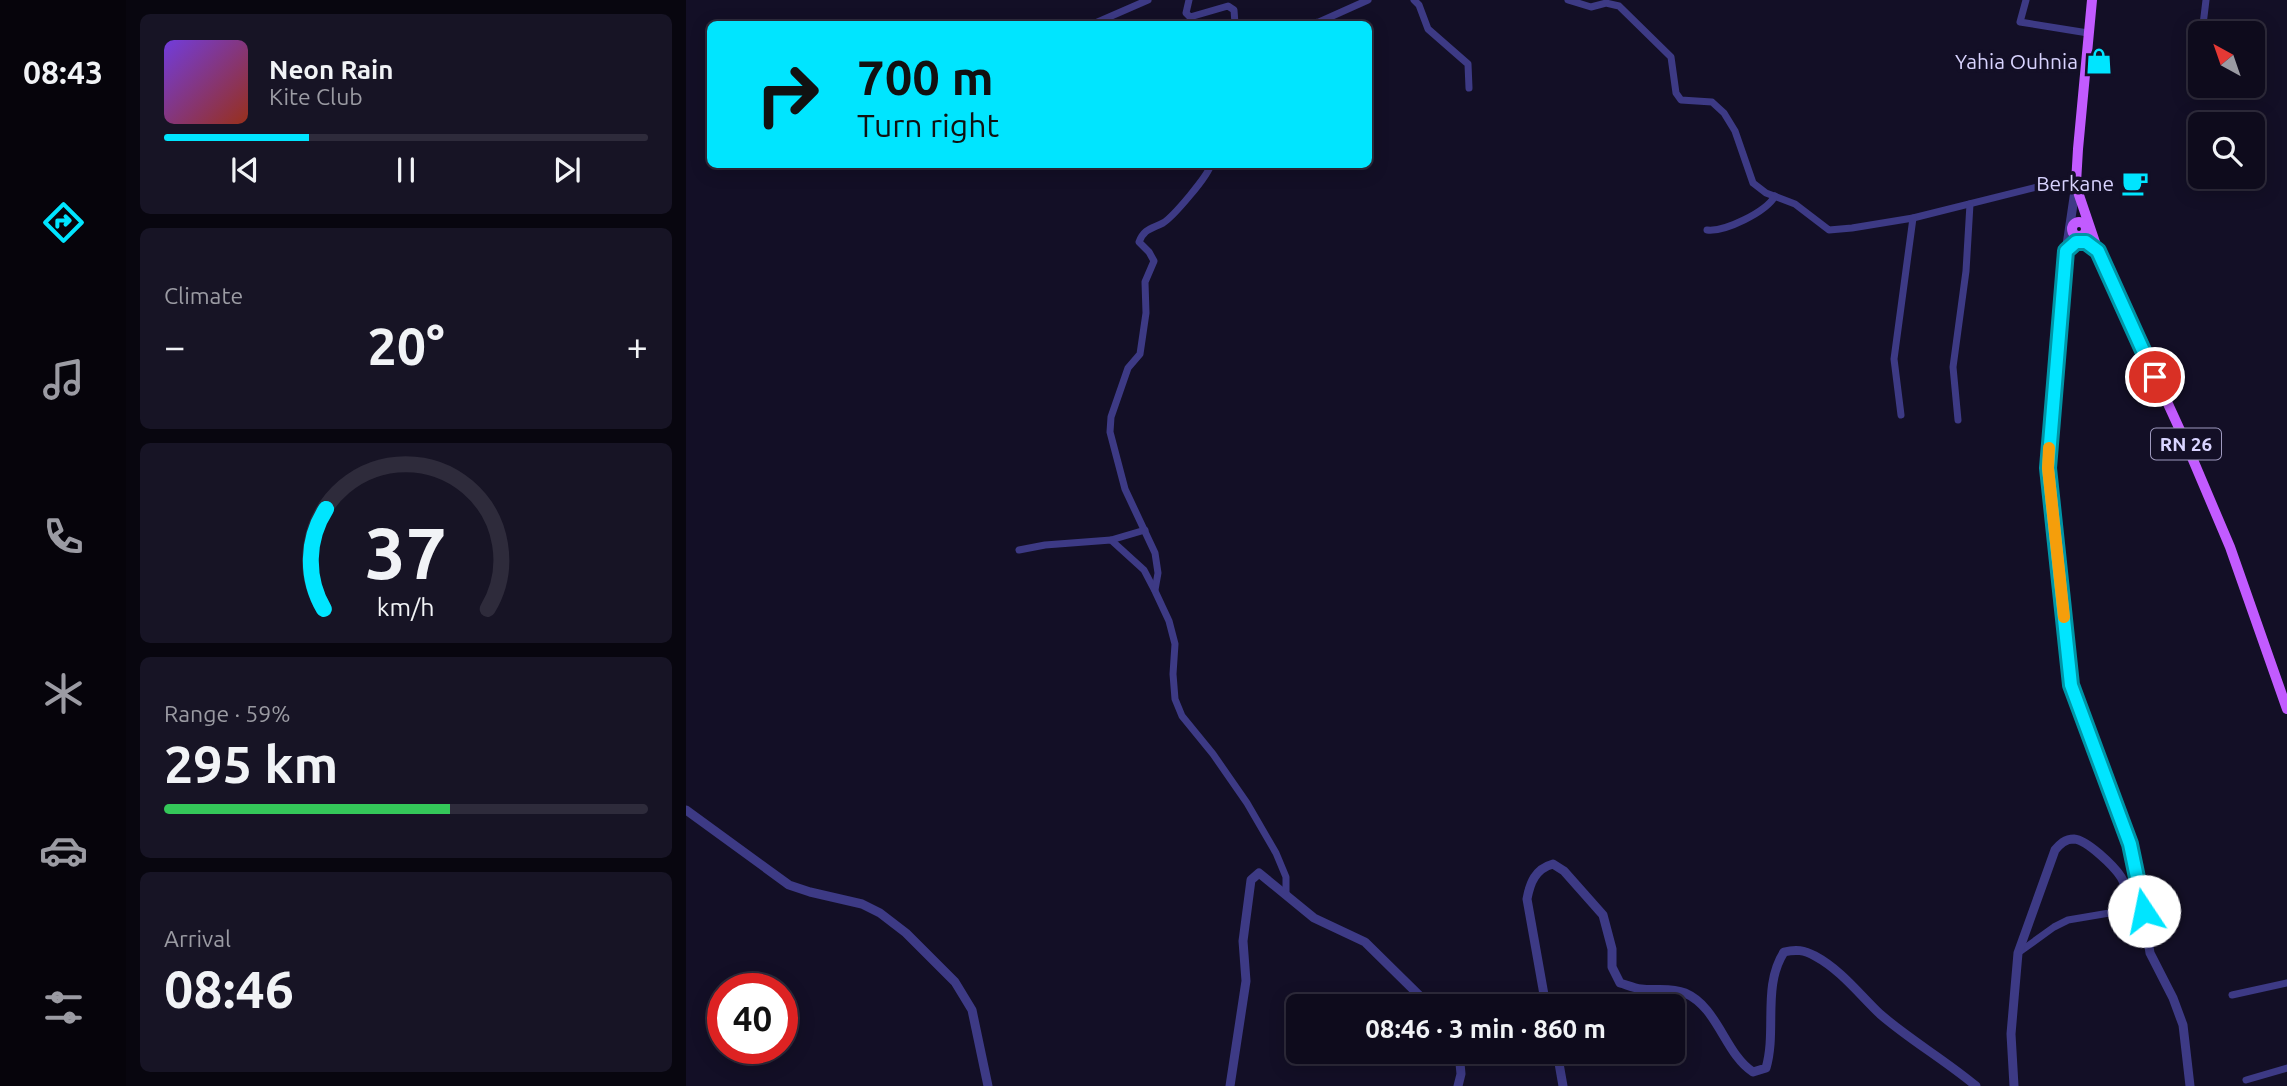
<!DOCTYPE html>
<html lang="en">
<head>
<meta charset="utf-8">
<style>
	body { margin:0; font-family:Ubuntu,sans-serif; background:#171425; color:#f1f3f6; height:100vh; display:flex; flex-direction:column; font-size:26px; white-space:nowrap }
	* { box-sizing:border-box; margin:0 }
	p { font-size:23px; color:#9b9ba3 }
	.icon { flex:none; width:38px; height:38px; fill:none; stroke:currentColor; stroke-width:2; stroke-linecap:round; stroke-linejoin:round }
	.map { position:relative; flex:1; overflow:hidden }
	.details { display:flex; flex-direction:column; gap:14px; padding:14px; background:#08060f; width:560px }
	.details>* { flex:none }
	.top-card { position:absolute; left:21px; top:21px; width:665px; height:147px; border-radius:10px; box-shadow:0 4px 18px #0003,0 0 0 2px #2e2b3b; background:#00e5ff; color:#111; overflow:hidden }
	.needle { width:46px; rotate:320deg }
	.buttons { position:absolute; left:1502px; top:21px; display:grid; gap:14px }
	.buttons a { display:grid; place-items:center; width:77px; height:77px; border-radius:10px; background:#0e0b1c; box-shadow:0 4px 18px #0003,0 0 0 2px #2e2b3b; font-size:35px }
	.speed { position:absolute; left:21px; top:973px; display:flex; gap:14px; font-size:35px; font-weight:700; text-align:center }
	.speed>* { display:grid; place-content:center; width:91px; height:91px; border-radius:50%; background:#0e0b1c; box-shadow:0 4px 18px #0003,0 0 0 2px #2e2b3b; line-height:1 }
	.speed .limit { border:10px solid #d22; background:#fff; color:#111 }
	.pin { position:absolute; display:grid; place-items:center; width:60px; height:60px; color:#fff; margin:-30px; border:4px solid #fff; border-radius:50%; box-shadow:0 2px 7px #0007 }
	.me { position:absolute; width:77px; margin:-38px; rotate:349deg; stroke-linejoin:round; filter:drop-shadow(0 0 5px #0008) }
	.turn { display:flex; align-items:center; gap:24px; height:147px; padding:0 35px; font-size:32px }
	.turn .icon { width:91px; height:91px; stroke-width:2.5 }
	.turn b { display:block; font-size:49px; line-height:60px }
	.big { font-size:52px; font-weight:600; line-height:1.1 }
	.details .tile { flex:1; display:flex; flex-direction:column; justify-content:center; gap:10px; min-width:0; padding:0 24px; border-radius:10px; background:#171425 }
	.details .dial { align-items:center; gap:0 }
	.dial svg { height:182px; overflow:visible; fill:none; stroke:#2e2b3b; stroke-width:7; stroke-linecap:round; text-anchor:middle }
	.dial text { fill:#f1f3f6; stroke:none }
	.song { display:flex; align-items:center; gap:21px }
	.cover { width:84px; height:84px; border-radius:10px; background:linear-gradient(135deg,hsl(260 70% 55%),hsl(10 70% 35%)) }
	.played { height:7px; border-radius:4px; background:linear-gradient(90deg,#00e5ff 30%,#2e2b3b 30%) }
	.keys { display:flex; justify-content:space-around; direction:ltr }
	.heat { display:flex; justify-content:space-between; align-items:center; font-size:38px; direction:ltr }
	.charge { height:10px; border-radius:5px; background:linear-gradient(90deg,#34c759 59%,#2e2b3b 0) }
	.trip { position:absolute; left:600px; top:994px; width:399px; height:70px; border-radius:10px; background:#0e0b1c; box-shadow:0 4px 18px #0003,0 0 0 2px #2e2b3b; font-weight:600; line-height:70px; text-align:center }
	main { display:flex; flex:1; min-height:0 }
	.dock { display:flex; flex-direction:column; width:126px; justify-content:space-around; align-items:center; background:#06040b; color:#9b9ba3 }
	.dock .icon { width:49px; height:49px }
	.dock .selected { color:#00e5ff }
	.dock b { font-size:32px; color:#f1f3f6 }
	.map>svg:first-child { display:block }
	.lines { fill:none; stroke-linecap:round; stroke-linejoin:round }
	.minor { stroke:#3d3a85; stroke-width:7 }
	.tertiary { stroke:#3d3a85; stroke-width:9 }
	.primary { stroke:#c25bff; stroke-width:10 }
	.route-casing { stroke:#0095a6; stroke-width:18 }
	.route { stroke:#00e5ff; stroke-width:12 }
	.slow { stroke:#f59e0b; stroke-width:12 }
	.labels { text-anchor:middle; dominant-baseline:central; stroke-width:7; stroke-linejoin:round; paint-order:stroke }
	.shield { fill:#130f26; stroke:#9e99be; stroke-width:2 }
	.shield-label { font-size:19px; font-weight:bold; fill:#d9d4ff }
	.poi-label { font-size:21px; fill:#d9d4ff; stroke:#130f26; text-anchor:end }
</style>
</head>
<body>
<main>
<nav class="dock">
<b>08:43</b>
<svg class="icon selected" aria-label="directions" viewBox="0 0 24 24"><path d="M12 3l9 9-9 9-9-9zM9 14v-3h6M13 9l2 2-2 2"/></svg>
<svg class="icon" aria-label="music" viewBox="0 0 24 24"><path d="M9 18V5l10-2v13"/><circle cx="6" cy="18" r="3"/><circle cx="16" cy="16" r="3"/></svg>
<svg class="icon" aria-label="phone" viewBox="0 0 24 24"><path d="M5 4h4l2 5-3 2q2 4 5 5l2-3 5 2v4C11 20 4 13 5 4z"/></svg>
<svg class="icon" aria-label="climate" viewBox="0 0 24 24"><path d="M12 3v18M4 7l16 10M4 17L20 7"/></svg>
<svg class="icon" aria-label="car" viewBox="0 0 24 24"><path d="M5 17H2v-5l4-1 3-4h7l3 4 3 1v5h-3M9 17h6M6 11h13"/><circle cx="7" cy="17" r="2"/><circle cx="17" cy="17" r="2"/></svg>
<svg class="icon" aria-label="filters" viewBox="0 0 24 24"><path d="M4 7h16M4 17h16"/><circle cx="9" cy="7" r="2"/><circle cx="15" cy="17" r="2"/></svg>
</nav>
<section class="details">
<div class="tile">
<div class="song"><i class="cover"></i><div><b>Neon Rain</b><p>Kite Club</p></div></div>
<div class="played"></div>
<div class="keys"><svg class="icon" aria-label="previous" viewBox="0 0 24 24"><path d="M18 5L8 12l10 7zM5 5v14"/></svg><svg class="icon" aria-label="pause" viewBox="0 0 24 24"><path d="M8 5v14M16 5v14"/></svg><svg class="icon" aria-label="next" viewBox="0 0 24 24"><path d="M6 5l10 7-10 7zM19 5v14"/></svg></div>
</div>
<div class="tile"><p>Climate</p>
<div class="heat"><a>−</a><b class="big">20°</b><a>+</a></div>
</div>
<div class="tile dial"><svg viewBox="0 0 100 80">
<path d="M14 69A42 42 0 1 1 86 69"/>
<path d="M14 69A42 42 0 0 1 15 25" stroke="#00e5ff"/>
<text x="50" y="56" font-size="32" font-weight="700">37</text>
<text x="50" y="72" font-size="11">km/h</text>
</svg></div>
<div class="tile"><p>Range · 59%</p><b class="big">295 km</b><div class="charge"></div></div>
<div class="tile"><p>Arrival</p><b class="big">08:46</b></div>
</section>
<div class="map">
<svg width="1601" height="1086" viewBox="0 0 1601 1086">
	<rect width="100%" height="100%" fill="#130f26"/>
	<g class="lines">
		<g class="minor">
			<polyline points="503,0 500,13 504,17 542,6 548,10 549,24"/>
			<polyline points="728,0 733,5 742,29 782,64 783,88"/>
			<polyline points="882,0 905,7 920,3 933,6 985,57 990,93 995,100 1026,102 1038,113 1049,131 1067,183 1080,193 1109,204 1143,230 1166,228 1227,218 1359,185 1390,183"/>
			<polyline points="1340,0 1334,22 1402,33"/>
			<polyline points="407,24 462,0"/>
			<polyline points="621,24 633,22 682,0"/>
			<polyline points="1516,33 1520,0"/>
			<polyline points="1510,71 1514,48"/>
			<path d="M1021,230C1039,232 1080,212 1089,196"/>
			<polyline points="1215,415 1208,359 1227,218"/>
			<polyline points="1272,420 1267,367 1280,271 1284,204"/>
			<polyline points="425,540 459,530"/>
			<polyline points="333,550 359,545 425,540 458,570 469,591 483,621 489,644 487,674 489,699 496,716 527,754 561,803 590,853 600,877 600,895"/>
			<path d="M469,590L472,573L469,553L439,489L424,432L425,417L442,368L454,354L460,313L459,282L468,261L463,252L453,242C458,229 465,229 477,223C487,217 523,175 525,164"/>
			<polyline points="1332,953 1368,927 1382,920 1447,909"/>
			<polyline points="1546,995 1601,983"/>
			<polyline points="1560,1080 1601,1068"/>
		</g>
		<g class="tertiary">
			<polyline points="1390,184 1381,245 1362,468 1385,685 1444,844 1455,896 1464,953 1487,998 1497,1025 1504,1086"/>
			<polyline points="0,810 103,885 124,892 176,904 194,913 220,933 269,982 286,1010 302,1086"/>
			<path d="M860,1006L841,899C844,883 849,869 867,864L878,871L917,915L926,949V967L934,983C941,985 948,988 955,989C970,991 984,987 999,993C1032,1007 1039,1054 1067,1072L1080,1068C1091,1031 1076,986 1098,952C1110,949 1118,950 1129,956C1155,970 1173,994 1194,1014C1224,1040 1259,1060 1290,1086"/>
			<polyline points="871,1052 877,1086"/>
			<polyline points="544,1086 560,981 557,941 565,880 573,873 628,918 679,942 744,1006"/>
			<polyline points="772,1086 775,1074 773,1052"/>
			<path d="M1328,1086L1325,1034L1332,953L1369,850C1374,844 1379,839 1388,839C1401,840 1428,866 1435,877C1442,888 1442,904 1450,912L1458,911"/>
		</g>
		<g class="primary">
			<polyline points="1406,0 1392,149 1390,183 1393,195 1412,251 1499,441 1544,547 1601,709"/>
			<circle cx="1393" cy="229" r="7"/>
			<polyline points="1380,251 1390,242 1400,242 1412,251"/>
		</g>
	</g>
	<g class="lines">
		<g class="route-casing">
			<polyline id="route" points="1458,911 1444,844 1385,685 1362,468 1380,251 1390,242 1400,242 1412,251 1469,377"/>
		</g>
		<use href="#route" class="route"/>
		<polyline class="slow" points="1363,448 1362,468 1378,617"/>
	</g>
	<defs>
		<g id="shop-bare" transform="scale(2.1)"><path d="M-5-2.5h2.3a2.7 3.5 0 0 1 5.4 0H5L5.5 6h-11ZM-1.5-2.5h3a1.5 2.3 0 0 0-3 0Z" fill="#00e5ff" stroke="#130f26" stroke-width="2.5" paint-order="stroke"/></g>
		<g id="cafe-bare" transform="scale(2.1)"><path d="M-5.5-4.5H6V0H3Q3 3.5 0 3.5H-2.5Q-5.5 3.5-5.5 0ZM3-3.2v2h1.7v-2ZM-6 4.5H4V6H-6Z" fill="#00e5ff" stroke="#130f26" stroke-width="2.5" paint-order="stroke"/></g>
	</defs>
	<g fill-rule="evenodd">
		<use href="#shop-bare" x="1413" y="61"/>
		<use href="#cafe-bare" x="1449" y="183"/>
	</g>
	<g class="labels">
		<rect class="shield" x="1465" y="428.5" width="70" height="31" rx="5"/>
		<g class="shield-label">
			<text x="1500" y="444">RN 26</text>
		</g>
		<g class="poi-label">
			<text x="1392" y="61">Yahia Ouhnia</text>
			<text x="1428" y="183">Berkane</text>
		</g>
	</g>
</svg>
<div class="buttons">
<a><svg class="needle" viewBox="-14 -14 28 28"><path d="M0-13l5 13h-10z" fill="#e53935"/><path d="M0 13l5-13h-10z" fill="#9b9ba3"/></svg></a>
<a><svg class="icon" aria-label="search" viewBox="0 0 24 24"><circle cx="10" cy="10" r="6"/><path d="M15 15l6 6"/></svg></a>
</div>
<div class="speed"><div class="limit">40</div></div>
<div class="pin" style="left:1469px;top:377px;background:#d93025"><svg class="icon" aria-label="arrive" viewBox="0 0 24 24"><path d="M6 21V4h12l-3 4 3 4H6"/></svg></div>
<svg class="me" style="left:1458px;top:911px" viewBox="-20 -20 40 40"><circle r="19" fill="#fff"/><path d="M0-13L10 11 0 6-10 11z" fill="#00e5ff"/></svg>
<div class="trip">08:46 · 3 min · 860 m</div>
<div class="top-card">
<div class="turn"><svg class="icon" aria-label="right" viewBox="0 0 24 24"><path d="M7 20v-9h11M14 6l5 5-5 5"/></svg><div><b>700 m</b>Turn right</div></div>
</div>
</div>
</main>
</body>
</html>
